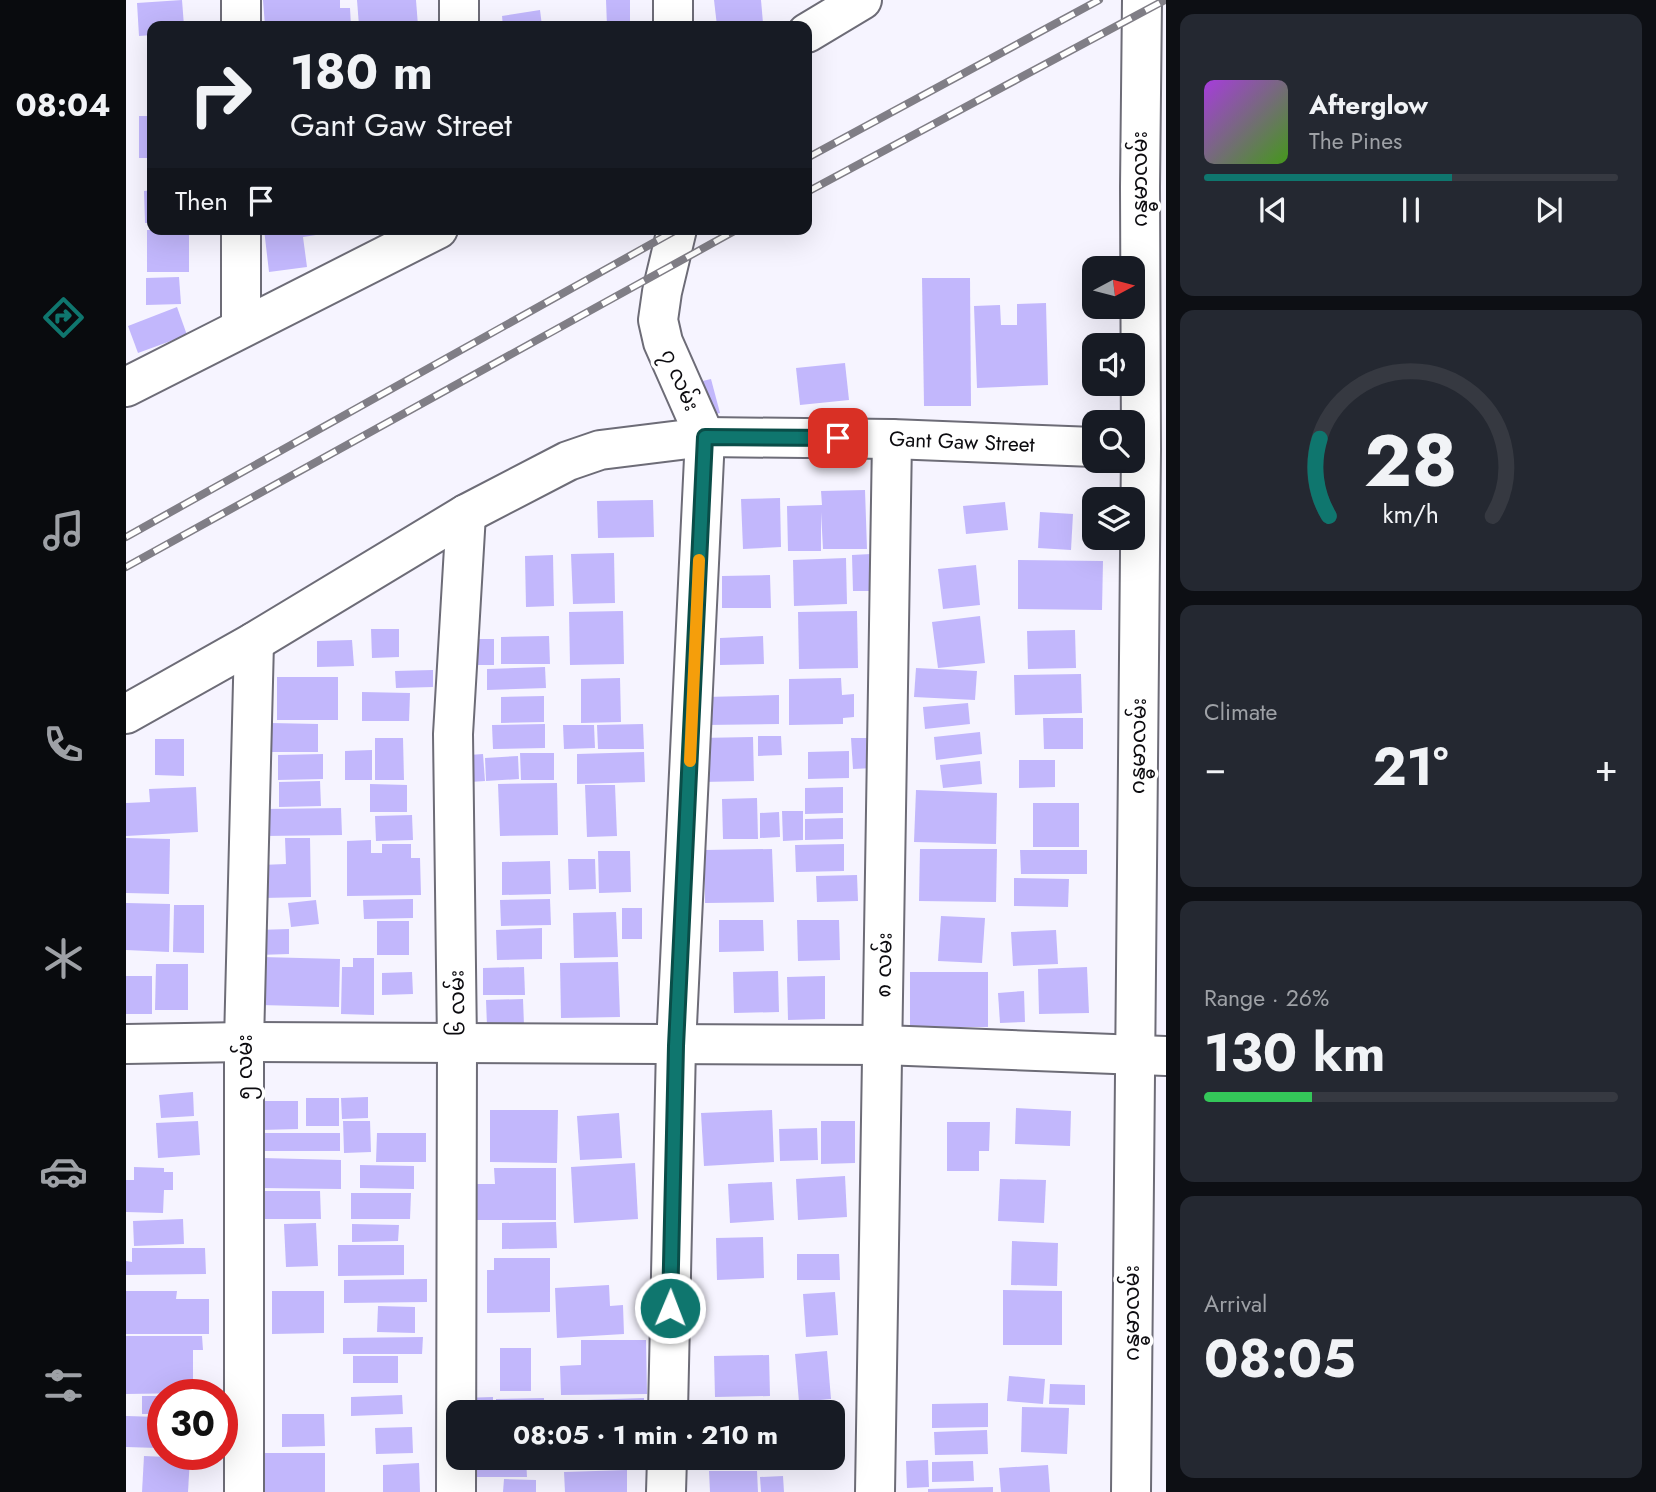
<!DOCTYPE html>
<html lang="en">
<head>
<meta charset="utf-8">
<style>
	body { margin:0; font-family:Jost,"Noto Sans Myanmar",sans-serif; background:#242831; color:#f1f3f6; height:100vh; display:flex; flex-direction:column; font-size:26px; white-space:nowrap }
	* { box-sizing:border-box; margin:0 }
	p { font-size:23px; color:#9ea1a6 }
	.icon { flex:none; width:38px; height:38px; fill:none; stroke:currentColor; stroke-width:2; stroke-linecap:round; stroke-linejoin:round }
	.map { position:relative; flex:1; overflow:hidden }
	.side { display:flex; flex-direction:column; gap:14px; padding:14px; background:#0d0f14; width:490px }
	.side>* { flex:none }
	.hud { position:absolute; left:21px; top:21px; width:665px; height:214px; border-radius:14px; box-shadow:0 7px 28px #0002; background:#171b24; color:#f1f3f6; overflow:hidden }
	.needle { width:46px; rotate:83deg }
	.tools { position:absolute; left:956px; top:256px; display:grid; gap:14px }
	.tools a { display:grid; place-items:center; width:63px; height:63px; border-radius:14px; background:#171b24; box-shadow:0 7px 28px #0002; font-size:35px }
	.speed { position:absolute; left:21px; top:1379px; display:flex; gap:14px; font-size:35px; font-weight:700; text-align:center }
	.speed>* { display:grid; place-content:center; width:91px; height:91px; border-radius:50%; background:#171b24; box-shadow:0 7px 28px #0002; line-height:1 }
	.speed .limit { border:10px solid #d22; background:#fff; color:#111 }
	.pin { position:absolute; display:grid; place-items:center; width:60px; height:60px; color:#fff; margin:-30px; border-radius:14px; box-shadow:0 4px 10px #0006 }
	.me { position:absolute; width:77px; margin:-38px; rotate:1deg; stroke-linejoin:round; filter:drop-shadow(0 0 5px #0008) }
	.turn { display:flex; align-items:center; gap:24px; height:147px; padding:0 28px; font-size:32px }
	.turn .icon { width:91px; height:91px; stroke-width:2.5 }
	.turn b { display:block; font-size:49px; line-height:60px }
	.then { display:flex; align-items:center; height:66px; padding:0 28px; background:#0003; gap:14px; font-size:26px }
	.big { font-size:52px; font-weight:700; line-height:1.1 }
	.side .widget { flex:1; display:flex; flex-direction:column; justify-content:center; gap:10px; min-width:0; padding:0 24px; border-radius:14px; background:#242831 }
	.side .dial { align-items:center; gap:0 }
	.dial svg { height:182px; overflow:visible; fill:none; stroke:#363941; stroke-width:7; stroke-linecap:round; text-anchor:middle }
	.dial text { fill:#f1f3f6; stroke:none }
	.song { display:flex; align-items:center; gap:21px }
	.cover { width:84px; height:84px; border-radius:10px; background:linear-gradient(135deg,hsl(280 70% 55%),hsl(100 70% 35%)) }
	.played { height:7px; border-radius:4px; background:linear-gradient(90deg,#0f766e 60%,#363941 60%) }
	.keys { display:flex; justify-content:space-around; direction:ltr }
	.heat { display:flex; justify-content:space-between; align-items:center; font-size:38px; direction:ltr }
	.charge { height:10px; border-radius:5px; background:linear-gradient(90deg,#34c759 26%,#363941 0) }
	.trip { position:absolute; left:320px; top:1400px; width:399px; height:70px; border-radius:14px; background:#171b24; box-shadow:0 7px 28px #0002; font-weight:700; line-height:70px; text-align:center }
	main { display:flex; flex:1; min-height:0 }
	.menu { display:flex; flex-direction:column; width:126px; justify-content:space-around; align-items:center; background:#090b0e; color:#9ea1a6 }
	.menu .icon { width:49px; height:49px }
	.menu .active { color:#0f766e }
	.menu b { font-size:32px; color:#f1f3f6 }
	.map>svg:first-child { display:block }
	.building { fill:#c2b7fc }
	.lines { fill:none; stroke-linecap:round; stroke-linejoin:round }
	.minor-casing { stroke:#6d6c77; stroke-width:42 }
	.minor { stroke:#fff; stroke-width:38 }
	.rail-casing { stroke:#807e86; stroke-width:8 }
	.rail { stroke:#fff; stroke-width:5; stroke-dasharray:16; stroke-linecap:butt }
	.route-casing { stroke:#0a4d48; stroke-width:18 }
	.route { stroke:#0f766e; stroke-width:12 }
	.slow { stroke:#f59e0b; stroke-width:12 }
	.labels { text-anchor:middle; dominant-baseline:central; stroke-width:7; stroke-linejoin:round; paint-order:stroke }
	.street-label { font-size:21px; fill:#0c0b0f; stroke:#fff }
</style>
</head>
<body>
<main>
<nav class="menu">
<b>08:04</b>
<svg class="icon active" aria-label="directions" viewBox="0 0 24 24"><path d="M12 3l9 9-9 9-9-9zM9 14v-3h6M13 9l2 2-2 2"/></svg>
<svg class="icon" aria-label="music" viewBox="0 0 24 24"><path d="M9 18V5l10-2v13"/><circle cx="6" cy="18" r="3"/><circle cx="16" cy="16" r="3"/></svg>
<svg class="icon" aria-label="phone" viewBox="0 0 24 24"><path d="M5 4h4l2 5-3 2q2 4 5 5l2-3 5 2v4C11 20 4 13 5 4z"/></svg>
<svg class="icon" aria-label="climate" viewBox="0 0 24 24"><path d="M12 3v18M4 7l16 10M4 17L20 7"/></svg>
<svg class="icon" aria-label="car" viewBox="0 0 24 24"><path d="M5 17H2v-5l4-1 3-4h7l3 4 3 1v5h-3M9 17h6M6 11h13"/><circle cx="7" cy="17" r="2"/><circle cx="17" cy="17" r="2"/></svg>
<svg class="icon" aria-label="filters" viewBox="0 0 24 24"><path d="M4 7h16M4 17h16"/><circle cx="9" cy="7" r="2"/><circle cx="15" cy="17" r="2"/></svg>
</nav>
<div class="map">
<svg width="1040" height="1492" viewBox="0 0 1040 1492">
	<rect width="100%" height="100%" fill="#f6f4ff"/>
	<g class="building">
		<polygon points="56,0 58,26 26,26 26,35 13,36 11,3"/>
		<polygon points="137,0 214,0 214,8 224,8 225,26 139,26"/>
		<polygon points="231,0 290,0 292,26 233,26"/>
		<polygon points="480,0 504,0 504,26 481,26"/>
		<polygon points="588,0 635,0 637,23 591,26"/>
		<polygon points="414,10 416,26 377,26 376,16"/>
		<rect x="13" y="116" width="13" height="42"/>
		<polygon points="26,190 26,223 19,223 18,191"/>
		<polygon points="138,229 189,229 190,235 177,237 181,267 143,272"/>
		<rect x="21" y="230" width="42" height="42"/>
		<polygon points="53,277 55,304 20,305 20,278"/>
		<polygon points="796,278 844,278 845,406 798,406"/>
		<polygon points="920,303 922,385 851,388 848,306 874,305 875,325 891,325 891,304"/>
		<polygon points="51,307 61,335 12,353 2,326"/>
		<polygon points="719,363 723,400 674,405 670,368"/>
		<polygon points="585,379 594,413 573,418 564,384"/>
		<polygon points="739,490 741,549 697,549 695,512 695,551 662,551 661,506 696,505 695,491"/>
		<polygon points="654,498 655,547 617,549 615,499"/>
		<polygon points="527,500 528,537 472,538 471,501"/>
		<polygon points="879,502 882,530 840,534 837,506"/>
		<polygon points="914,512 947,514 945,550 912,548"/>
		<polygon points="488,553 489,603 447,604 445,554"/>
		<polygon points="745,554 746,591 727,591 726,555"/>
		<polygon points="427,555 428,606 400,607 399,556"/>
		<polygon points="720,558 721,604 668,606 667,560"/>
		<polygon points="892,560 977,561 976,610 892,609"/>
		<polygon points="850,565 854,605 817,609 812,569"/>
		<polygon points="644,575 645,608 596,608 596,576"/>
		<polygon points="497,611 498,664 444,665 443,612"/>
		<polygon points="731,611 732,668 673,669 672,612"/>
		<polygon points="854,616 859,663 812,668 806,622"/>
		<polygon points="245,629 273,629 273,657 246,658"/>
		<polygon points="949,630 950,668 902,669 901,631"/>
		<polygon points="423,636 424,664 375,664 375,637"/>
		<polygon points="637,636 638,664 594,665 594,638"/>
		<polygon points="346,639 368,639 368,665 347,665"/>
		<polygon points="226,640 228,666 191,667 191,641"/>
		<polygon points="419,667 420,688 361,690 361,669"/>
		<polygon points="790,668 851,671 849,700 788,697"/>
		<polygon points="307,670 307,687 270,688 269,671"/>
		<polygon points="955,674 956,713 889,715 888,675"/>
		<rect x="151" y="677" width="61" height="43"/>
		<polygon points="494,678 495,722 455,723 455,679"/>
		<polygon points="715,678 716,695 728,694 728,717 717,718 717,724 663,725 663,679"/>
		<polygon points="236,692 284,693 283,721 236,721"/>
		<polygon points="653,695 653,724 580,725 580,697"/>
		<polygon points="418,696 418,722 375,723 375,697"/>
		<polygon points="842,703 844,724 799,729 797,707"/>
		<polygon points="917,718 957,718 957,749 918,749"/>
		<polygon points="145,723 192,724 192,752 144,752"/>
		<polygon points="419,724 419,748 367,749 366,725"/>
		<polygon points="517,724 518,749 472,749 471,725"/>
		<polygon points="437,725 468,725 469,748 438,749"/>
		<polygon points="854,732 856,754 810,760 808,737"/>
		<polygon points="632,736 655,736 656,755 632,756"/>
		<polygon points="627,737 628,781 575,782 573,738"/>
		<polygon points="249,738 277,738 278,780 249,780"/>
		<polygon points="725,738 747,738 748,768 727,769"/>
		<polygon points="29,739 58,739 58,776 29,775"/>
		<polygon points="246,750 246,780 219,780 219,751"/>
		<polygon points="723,751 723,778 682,779 682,752"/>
		<polygon points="518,752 519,782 451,784 451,754"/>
		<polygon points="394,753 428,753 428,780 395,780"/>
		<polygon points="197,754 197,779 152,780 152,755"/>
		<polygon points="357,754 359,781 344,782 343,755"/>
		<polygon points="392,756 393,779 360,781 359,758"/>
		<polygon points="893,760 929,760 929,787 893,788"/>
		<polygon points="854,761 856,784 817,788 814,765"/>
		<polygon points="194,781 195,806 153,807 153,782"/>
		<polygon points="431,783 432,835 374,836 372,784"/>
		<polygon points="244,784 281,785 281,812 244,812"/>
		<polygon points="459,785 489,785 491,836 461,837"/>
		<polygon points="70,787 72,832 0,836 0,803 24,802 23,789"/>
		<polygon points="717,787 717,813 679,814 679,788"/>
		<polygon points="790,790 871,793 870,844 788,842"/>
		<polygon points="631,798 632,839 597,839 596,799"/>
		<rect x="907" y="803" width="46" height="44"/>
		<polygon points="215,808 216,835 139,836 138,809"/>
		<polygon points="656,811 677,811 677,840 657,841"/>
		<polygon points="653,812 654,837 634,838 634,813"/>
		<polygon points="286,815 287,840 250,841 249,816"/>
		<polygon points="717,818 717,839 679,840 679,819"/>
		<polygon points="0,838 44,839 43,894 0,893"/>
		<polygon points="159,838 184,838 185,897 136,898 135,865 160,864"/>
		<polygon points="245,840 245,853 256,853 256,844 285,844 285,858 294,858 295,895 221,896 221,841"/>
		<polygon points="718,844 718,871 670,872 669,845"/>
		<polygon points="646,849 648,902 579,903 578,850"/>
		<polygon points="794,849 871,849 870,902 793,901"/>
		<polygon points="894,850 961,850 961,874 895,874"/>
		<polygon points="472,851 504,851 505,892 473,893"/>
		<polygon points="442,859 469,859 470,889 443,890"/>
		<polygon points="424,861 425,894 376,895 376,862"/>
		<polygon points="731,875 732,901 691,902 690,876"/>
		<polygon points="888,878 943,879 942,907 888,906"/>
		<polygon points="287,899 287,918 238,919 237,900"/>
		<polygon points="424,899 425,925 375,926 374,900"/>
		<polygon points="190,900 193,924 165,927 162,903"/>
		<polygon points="0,903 44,904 43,952 0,950"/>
		<polygon points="48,905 78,905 78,953 47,952"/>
		<rect x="496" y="908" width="20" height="31"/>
		<polygon points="490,912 492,957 448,958 447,913"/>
		<polygon points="815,916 859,918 856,963 812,961"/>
		<polygon points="593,920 637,920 638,951 593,952"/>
		<polygon points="671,920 713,920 714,960 672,961"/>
		<rect x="251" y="921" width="32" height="34"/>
		<polygon points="416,928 416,959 371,960 370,930"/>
		<polygon points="163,929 163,954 132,955 131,930"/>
		<polygon points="930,930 932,964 887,966 885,932"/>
		<polygon points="135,957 214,959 213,1007 134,1005"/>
		<polygon points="227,958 248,958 248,1015 215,1014 216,967 227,967"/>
		<polygon points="492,962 494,1017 435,1018 434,963"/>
		<polygon points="30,964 62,964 62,1010 29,1010"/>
		<polygon points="398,967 399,995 357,995 357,968"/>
		<polygon points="961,967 963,1013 913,1014 912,969"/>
		<polygon points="652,971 653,1012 608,1013 607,972"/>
		<polygon points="286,972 287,994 256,995 256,973"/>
		<rect x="784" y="972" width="78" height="55"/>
		<rect x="0" y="976" width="26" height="38"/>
		<polygon points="699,976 699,1019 662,1020 661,977"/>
		<polygon points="898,991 899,1022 874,1023 872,993"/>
		<polygon points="397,999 398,1025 361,1026 360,1000"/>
		<polygon points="67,1092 68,1116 35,1118 33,1095"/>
		<polygon points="242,1097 242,1118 216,1119 215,1098"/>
		<rect x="180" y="1098" width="33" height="28"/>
		<polygon points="134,1101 172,1101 172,1129 135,1130"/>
		<polygon points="890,1108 945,1111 944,1146 889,1144"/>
		<polygon points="364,1110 432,1110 431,1163 364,1162"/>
		<polygon points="646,1110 648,1162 578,1166 575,1113"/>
		<polygon points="493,1113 496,1158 454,1160 451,1116"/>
		<polygon points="72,1121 74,1155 32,1158 30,1123"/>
		<polygon points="217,1121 244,1121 245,1152 218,1153"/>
		<polygon points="695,1121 729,1121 729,1163 695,1164"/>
		<polygon points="821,1122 864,1122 863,1151 853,1151 853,1171 821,1171"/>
		<polygon points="691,1128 692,1160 654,1161 653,1129"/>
		<rect x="132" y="1133" width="82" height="18"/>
		<polygon points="251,1133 300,1133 300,1162 250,1162"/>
		<polygon points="136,1158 215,1160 215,1189 135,1188"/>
		<polygon points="509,1163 512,1219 448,1223 445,1167"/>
		<polygon points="234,1165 288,1166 288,1189 234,1188"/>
		<polygon points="8,1167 38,1168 38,1172 47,1172 47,1190 38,1190 37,1213 0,1212 0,1180 8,1180"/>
		<polygon points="368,1168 430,1168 430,1220 346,1220 346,1184 369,1184"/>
		<polygon points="719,1176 721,1217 672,1220 670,1179"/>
		<polygon points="874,1179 920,1180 918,1223 872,1221"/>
		<polygon points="646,1182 648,1220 604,1223 602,1184"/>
		<polygon points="136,1191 194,1191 195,1219 136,1219"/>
		<polygon points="225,1193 285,1193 284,1219 225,1219"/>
		<polygon points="57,1219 58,1244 8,1246 7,1221"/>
		<polygon points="430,1222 431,1248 376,1249 376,1223"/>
		<polygon points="190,1223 192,1266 160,1267 158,1224"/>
		<polygon points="226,1224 273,1225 272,1241 226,1242"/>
		<polygon points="637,1237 638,1278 591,1280 590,1238"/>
		<polygon points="886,1241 932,1243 931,1286 885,1285"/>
		<polygon points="212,1245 278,1245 278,1275 212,1276"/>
		<polygon points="6,1248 79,1248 80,1274 0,1275 0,1261 6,1262"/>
		<polygon points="671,1254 713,1254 714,1280 671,1280"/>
		<polygon points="368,1258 424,1258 424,1312 361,1313 361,1270 368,1270"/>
		<polygon points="301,1279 301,1302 218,1303 218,1280"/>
		<polygon points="483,1285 484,1306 497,1305 498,1334 431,1338 429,1288"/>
		<polygon points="877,1290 936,1291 936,1345 877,1345"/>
		<polygon points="0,1291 51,1291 50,1299 83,1299 83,1334 0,1334"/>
		<polygon points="146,1291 198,1291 198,1333 146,1334"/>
		<polygon points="709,1292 712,1335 680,1337 677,1294"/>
		<polygon points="252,1306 289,1307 289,1333 251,1332"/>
		<polygon points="0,1336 76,1336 77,1350 67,1350 67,1393 0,1394"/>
		<polygon points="297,1337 296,1354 217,1354 217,1338"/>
		<polygon points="455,1340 520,1340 521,1394 435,1395 434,1366 455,1365"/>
		<rect x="374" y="1348" width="31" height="43"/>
		<polygon points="701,1351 705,1399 673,1402 669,1354"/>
		<polygon points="643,1355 644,1396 589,1397 588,1356"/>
		<rect x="227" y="1356" width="45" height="27"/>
		<polygon points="883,1376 919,1379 917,1404 881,1401"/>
		<polygon points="924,1384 959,1385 959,1405 923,1404"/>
		<polygon points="276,1395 277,1414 225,1416 225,1397"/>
		<rect x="16" y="1396" width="21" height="18"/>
		<polygon points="367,1397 367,1412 337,1412 337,1398"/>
		<polygon points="418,1398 418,1412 370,1412 370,1399"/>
		<polygon points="518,1398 518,1412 432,1412 432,1401"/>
		<polygon points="862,1403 862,1427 806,1428 806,1404"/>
		<polygon points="896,1407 943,1408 941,1454 895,1452"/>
		<rect x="587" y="1408" width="41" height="4"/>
		<polygon points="156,1414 198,1414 199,1446 156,1447"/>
		<polygon points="0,1416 33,1417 32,1448 0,1447"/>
		<polygon points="286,1427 287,1453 250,1454 249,1428"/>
		<polygon points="861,1430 862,1454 809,1455 808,1432"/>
		<rect x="129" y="1453" width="70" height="39"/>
		<polygon points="18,1456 64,1458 62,1492 16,1492"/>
		<polygon points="342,1458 400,1458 401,1477 342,1477"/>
		<polygon points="802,1460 803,1487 781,1488 780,1461"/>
		<polygon points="847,1461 848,1481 806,1482 806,1462"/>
		<polygon points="293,1463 294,1492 257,1492 257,1465"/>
		<polygon points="922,1465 924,1492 875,1492 873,1468"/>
		<polygon points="501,1470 501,1492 439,1492 438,1472"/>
		<polygon points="583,1471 631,1471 632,1492 584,1492"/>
		<polygon points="657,1476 658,1492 635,1492 634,1477"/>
		<polygon points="378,1479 410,1480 410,1492 377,1492"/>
		<polygon points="867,1487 867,1492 802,1492 802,1489"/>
	</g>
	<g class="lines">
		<g class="minor-casing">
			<g id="minor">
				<polyline points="115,0 115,26"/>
				<polyline points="547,0 547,26"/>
				<polyline points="333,26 333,0"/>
				<polyline points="681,33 736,0"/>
				<polyline points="115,229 115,328"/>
				<polyline points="0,387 312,229"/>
				<path id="s1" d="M0,714L128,642L340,514L442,461L474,450L579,437L766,439L968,447"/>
				<polyline points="0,1044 118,1042 757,1045 1040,1056"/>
				<polyline points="542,1412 550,1046 579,437 537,342 532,320 536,292 551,229"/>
				<polyline points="118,1492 118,1042 128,642"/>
				<polyline points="330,1492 331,1044 327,734 340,514"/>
				<polyline points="540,1492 541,1458"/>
				<polyline points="749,1492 766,439"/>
				<polyline points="1005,1492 1015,449 1014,187 1016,0"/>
			</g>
		</g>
		<use href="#minor" class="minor"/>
		<g class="rail-casing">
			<g id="rail">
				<polyline points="681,158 973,0"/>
				<polyline points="681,192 1039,0"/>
				<polyline points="0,537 552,229"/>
				<polyline points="0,567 612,229"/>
			</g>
		</g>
		<use href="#rail" class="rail"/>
	</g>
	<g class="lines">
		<g class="route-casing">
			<polyline id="route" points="544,1308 550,1046 579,437 712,438"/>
		</g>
		<use href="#route" class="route"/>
		<polyline class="slow" points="564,761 573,560"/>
	</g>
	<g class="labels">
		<g class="street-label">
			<text transform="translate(1014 179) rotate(-90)">ဂန္ဓမာလမ်း</text>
			<text transform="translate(554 380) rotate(66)">၇ လမ်း</text>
			<text stroke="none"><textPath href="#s1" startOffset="906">Gant Gaw Street</textPath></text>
			<text transform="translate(1012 746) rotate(-89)">ဂန္ဓမာလမ်း</text>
			<text transform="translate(758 965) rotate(-89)">၈ လမ်း</text>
			<text transform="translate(331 1003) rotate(-91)">၆ လမ်း</text>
			<text transform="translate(119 1067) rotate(-90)">၅ လမ်း</text>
			<text transform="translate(1006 1313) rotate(-90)">ဂန္ဓမာလမ်း</text>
		</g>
	</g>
</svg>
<div class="tools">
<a><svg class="needle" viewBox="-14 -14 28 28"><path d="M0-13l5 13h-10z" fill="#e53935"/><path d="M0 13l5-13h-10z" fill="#9ea1a6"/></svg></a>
<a><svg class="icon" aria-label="sound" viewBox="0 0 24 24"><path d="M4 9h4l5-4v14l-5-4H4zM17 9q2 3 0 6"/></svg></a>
<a><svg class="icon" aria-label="search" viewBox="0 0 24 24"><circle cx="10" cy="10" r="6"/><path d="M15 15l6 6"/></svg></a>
<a><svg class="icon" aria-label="layers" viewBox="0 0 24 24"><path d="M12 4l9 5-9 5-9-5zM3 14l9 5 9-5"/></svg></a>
</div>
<div class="speed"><div class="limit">30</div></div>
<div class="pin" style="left:712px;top:438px;background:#d93025"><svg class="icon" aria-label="arrive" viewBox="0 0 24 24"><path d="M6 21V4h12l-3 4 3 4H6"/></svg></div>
<svg class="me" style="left:544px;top:1308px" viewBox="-20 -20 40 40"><circle r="17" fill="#0f766e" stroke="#fff" stroke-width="3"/><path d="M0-11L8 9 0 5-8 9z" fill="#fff"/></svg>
<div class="trip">08:05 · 1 min · 210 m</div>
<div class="hud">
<div class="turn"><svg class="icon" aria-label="right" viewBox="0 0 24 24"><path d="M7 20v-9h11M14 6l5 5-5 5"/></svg><div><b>180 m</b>Gant Gaw Street</div></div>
<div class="then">Then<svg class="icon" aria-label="arrive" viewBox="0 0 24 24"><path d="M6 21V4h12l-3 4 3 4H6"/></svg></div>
</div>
</div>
<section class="side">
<div class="widget">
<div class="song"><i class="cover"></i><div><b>Afterglow</b><p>The Pines</p></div></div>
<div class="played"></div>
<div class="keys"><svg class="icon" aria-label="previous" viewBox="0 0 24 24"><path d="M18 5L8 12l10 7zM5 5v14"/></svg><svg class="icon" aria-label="pause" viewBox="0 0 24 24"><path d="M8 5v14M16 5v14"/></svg><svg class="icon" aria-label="next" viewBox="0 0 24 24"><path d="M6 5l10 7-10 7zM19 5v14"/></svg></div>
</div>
<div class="widget dial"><svg viewBox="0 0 100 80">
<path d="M14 69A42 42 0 1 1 86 69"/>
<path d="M14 69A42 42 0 0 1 10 35" stroke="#0f766e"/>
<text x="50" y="56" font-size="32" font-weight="700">28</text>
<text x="50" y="72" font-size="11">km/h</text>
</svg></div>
<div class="widget"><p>Climate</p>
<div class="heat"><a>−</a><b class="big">21°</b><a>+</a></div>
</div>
<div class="widget"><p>Range · 26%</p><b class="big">130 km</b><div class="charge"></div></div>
<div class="widget"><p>Arrival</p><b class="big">08:05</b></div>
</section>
</main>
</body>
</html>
